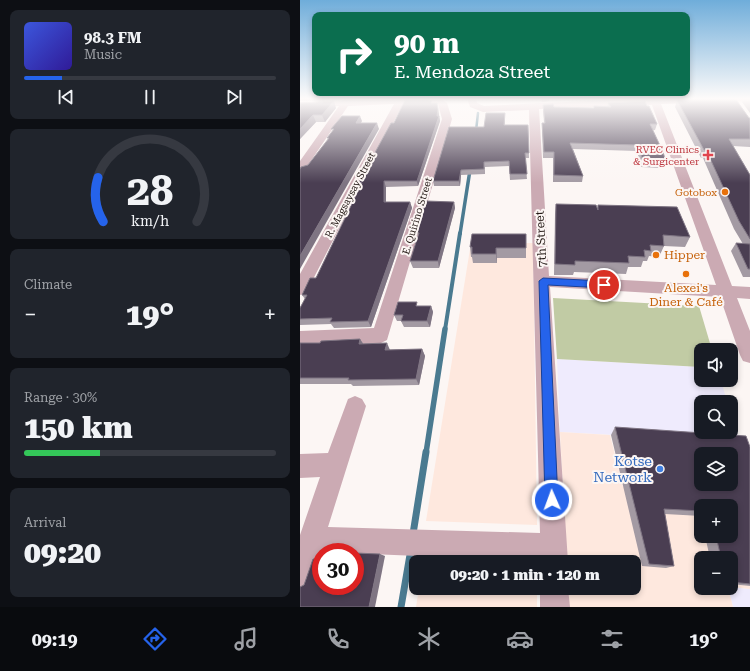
<!DOCTYPE html>
<html lang="en">
<head>
<meta charset="utf-8">
<style>
	body { margin:0; font-family:"Roboto Serif",serif; background:#20242c; color:#f1f3f6; height:100vh; display:flex; flex-direction:column; font-size:15px; white-space:nowrap }
	* { box-sizing:border-box; margin:0 }
	p { font-size:13px; color:#9ea1a6 }
	.icon { flex:none; width:22px; height:22px; fill:none; stroke:currentColor; stroke-width:2; stroke-linecap:round; stroke-linejoin:round }
	.map { position:relative; flex:1; overflow:hidden }
	.sheet { display:flex; flex-direction:column; gap:10px; padding:10px; background:#0d0f14; width:300px }
	.sheet>* { flex:none }
	.banner { position:absolute; left:12px; top:12px; width:378px; height:84px; border-radius:8px; box-shadow:0 2px 6px #0003; background:#0b6e4f; color:#fff; overflow:hidden }
	.controls { position:absolute; left:394px; top:343px; display:grid; gap:8px }
	.controls a { display:grid; place-items:center; width:44px; height:44px; border-radius:8px; background:#171b24; box-shadow:0 2px 6px #0003; font-size:20px }
	.speed { position:absolute; left:12px; top:543px; display:flex; gap:8px; font-size:20px; font-weight:700; text-align:center }
	.speed>* { display:grid; place-content:center; width:52px; height:52px; border-radius:50%; background:#171b24; box-shadow:0 2px 6px #0003; line-height:1 }
	.speed .limit { border:6px solid #d22; background:#fff; color:#111 }
	.pin { position:absolute; display:grid; place-items:center; width:34px; height:34px; color:#fff; margin:-17px; border:2px solid #fff; border-radius:50%; box-shadow:0 1px 4px #0007 }
	.me { position:absolute; width:44px; margin:-22px; rotate:358deg; stroke-linejoin:round; filter:drop-shadow(0 0 3px #0008) }
	.turn { display:flex; align-items:center; gap:14px; height:84px; padding:0 16px; font-size:18px }
	.turn .icon { width:52px; height:52px; stroke-width:2.5 }
	.turn b { display:block; font-size:28px; line-height:34px }
	.big { font-size:30px; font-weight:800; line-height:1.1 }
	.sheet .card { flex:1; display:flex; flex-direction:column; justify-content:center; gap:6px; min-width:0; padding:0 14px; border-radius:8px; background:#20242c }
	.sheet .dial { align-items:center; gap:0 }
	.dial svg { height:104px; overflow:visible; fill:none; stroke:#363941; stroke-width:7; stroke-linecap:round; text-anchor:middle }
	.dial text { fill:#f1f3f6; stroke:none }
	.song { display:flex; align-items:center; gap:12px }
	.cover { width:48px; height:48px; border-radius:6px; background:linear-gradient(135deg,hsl(230 70% 55%),hsl(250 70% 35%)) }
	.played { height:4px; border-radius:2px; background:linear-gradient(90deg,#2563eb 15%,#363941 15%) }
	.keys { display:flex; justify-content:space-around; direction:ltr }
	.heat { display:flex; justify-content:space-between; align-items:center; font-size:22px; direction:ltr }
	.charge { height:6px; border-radius:3px; background:linear-gradient(90deg,#34c759 30%,#363941 0) }
	.trip { position:absolute; left:109px; top:555px; width:232px; height:40px; border-radius:8px; background:#171b24; box-shadow:0 2px 6px #0003; font-weight:800; line-height:40px; text-align:center }
	.menu { display:flex; height:64px; justify-content:space-around; align-items:center; background:#090b0e; color:#9ea1a6 }
	.menu .icon { width:28px; height:28px }
	.menu .current { color:#2563eb }
	.menu b { font-size:18px; color:#f1f3f6 }
	main { display:flex; flex:1; min-height:0 }
	.map>svg:first-child { display:block }
	.commercial { fill:#efebfd }
	.built { fill:#fee8de; fill-rule:evenodd }
	.green { fill:#c1cba4 }
	.lines { fill:none; stroke-linecap:round; stroke-linejoin:round }
	.stream-far4 { stroke:#4a7a90; stroke-width:2.5 }
	.stream-far3 { stroke:#4a7a90; stroke-width:3.5 }
	.stream-far2 { stroke:#4a7a90; stroke-width:4 }
	.stream-far1 { stroke:#4a7a90; stroke-width:5.5 }
	.stream { stroke:#4a7a90; stroke-width:7 }
	.minor { fill:#cbaab3; fill-rule:evenodd }
	.wall { fill:#a39aa3 }
	.shaded-wall { fill:#7f7583 }
	.building { fill:#4a3e52; stroke:#7f7583; fill-rule:evenodd }
	.route { fill:#2563eb; stroke:#184099 }
	.health-dot { fill:#e0444e; stroke:#fcf6f4; stroke-width:1.5 }
	.food-dot { fill:#e8710a; stroke:#fcf6f4; stroke-width:1.5 }
	.shop-dot { fill:#3f7fe0; stroke:#fcf6f4; stroke-width:1.5 }
	.labels { text-anchor:middle; dominant-baseline:central; stroke-width:4; stroke-linejoin:round; paint-order:stroke }
	.far-health-label { font-size:10px; fill:#be3a42; stroke:#fcf6f4; text-anchor:end }
	.far-food-label { font-size:10px; fill:#c56008; stroke:#fcf6f4; text-anchor:end }
	.far-street-label { font-size:10px; fill:#241a16; stroke:#fcf6f4 }
	.street-label { font-size:12px; fill:#241a16; stroke:#fcf6f4 }
	.food-label { font-size:12px; fill:#c56008; stroke:#fcf6f4; text-anchor:start }
	.near-shop-label { font-size:14px; fill:#366cbe; stroke:#fcf6f4; text-anchor:end }
</style>
</head>
<body>
<main>
<section class="sheet">
<div class="card">
<div class="song"><i class="cover"></i><div><b>98.3 FM</b><p>Music</p></div></div>
<div class="played"></div>
<div class="keys"><svg class="icon" aria-label="previous" viewBox="0 0 24 24"><path d="M18 5L8 12l10 7zM5 5v14"/></svg><svg class="icon" aria-label="pause" viewBox="0 0 24 24"><path d="M8 5v14M16 5v14"/></svg><svg class="icon" aria-label="next" viewBox="0 0 24 24"><path d="M6 5l10 7-10 7zM19 5v14"/></svg></div>
</div>
<div class="card dial"><svg viewBox="0 0 100 80">
<path d="M14 69A42 42 0 1 1 86 69"/>
<path d="M14 69A42 42 0 0 1 10 35" stroke="#2563eb"/>
<text x="50" y="56" font-size="32" font-weight="700">28</text>
<text x="50" y="72" font-size="11">km/h</text>
</svg></div>
<div class="card"><p>Climate</p>
<div class="heat"><a>−</a><b class="big">19°</b><a>+</a></div>
</div>
<div class="card"><p>Range · 30%</p><b class="big">150 km</b><div class="charge"></div></div>
<div class="card"><p>Arrival</p><b class="big">09:20</b></div>
</section>
<div class="map">
<svg width="450" height="607" viewBox="0 0 450 607">
	<rect width="100%" height="100%" fill="#fcf6f4"/>
	<g class="commercial">
		<polygon points="257,359 401,367 401,380 421,380 427,402 401,402 401,432 431,432 431,413 440,442 260,432"/>
		<polygon points="431,587 450,589 450,607 433,607 428,588"/>
	</g>
	<g class="built">
		<polygon points="171,243 233,243 237,525 126,521"/>
		<path d="M260,432L310,435L323,487L450,493V589L431,587V558H401V588H428L433,607H269L268,588H334V562H267ZM401,506H431V536H401Z"/>
		<polygon points="119,588 237,588 237,607 116,607"/>
	</g>
	<polygon class="green" points="253,298 399,306 412,350 401,350 401,367 257,359"/>
	<g class="lines">
		<polyline class="stream-far4" points="176,131 178,113"/>
		<polyline class="stream-far3" points="160,234 170,170"/>
		<polyline class="stream-far2" points="145,330 160,233"/>
		<polyline class="stream-far1" points="126,453 145,329"/>
		<g class="stream">
			<polyline points="113,534 126,452"/>
			<polyline points="101,607 111,549"/>
		</g>
		<g class="minor">
			<polygon points="44,98 53,98 52,100 140,98 147,103 152,119 87,340 81,343 0,347 0,331 74,328 142,119 138,104 135,103 103,104 8,289 6,293 0,295 0,274 94,104 48,106 4,171 0,172 0,161 39,106 0,108 0,102 43,101"/>
			<path d="M167,98H176L177,103L184,106L350,98H450L446,101L361,104L432,286L450,287V299L437,298L450,331V363L443,361L440,355L420,297L250,287L268,562L21,552L10,585L0,589V535L20,477L0,478V454L28,453L48,399L55,396L62,399L66,406L28,527L240,533L229,110L183,112L170,107ZM352,105L416,285L249,276L239,109Z"/>
			<polygon points="240,588 268,588 270,607 240,607"/>
		</g>
	</g>
	<g class="wall">
		<polygon points="0,98 43,98 42,100 0,101"/>
		<polygon points="241,98 249,98 249,101 242,102"/>
		<polygon points="386,98 435,98 449,118 450,118 450,147 433,146 450,175 450,277 443,277 431,251 436,243 443,244 434,229 403,158 401,158 375,107 377,100 385,100"/>
		<polygon points="444,98 450,98 450,113 442,102"/>
		<polygon points="132,101 132,103 138,109 140,121 118,186 86,187 86,202 110,202 112,208 71,327 34,328 31,324 0,325 0,308 5,299 2,295 16,278 61,186 59,182 94,123"/>
		<polygon points="0,103 36,108 25,122 16,122 0,139"/>
		<polygon points="308,103 357,124 355,130 353,130 366,162 364,168 341,167 337,151 273,149 283,176 282,182 253,182 253,158 243,158 242,129 242,123 244,123 243,110 243,105 254,107 294,108 294,106 307,107"/>
		<polygon points="205,113 205,125 228,125 229,158 225,158 227,179 210,180 209,166 185,167 185,174 161,175 160,186 134,186 133,181 184,127"/>
		<polygon points="154,202 155,208 139,268 113,268 110,261 118,236 117,232"/>
		<polygon points="256,204 297,209 298,205 390,237 385,247 364,246 359,257 349,256 347,261 343,261 341,267 328,267 326,274 274,272 273,275 254,275 255,214"/>
		<polygon points="226,234 226,258 197,258 197,263 173,263 172,257 171,257 170,247"/>
		<polygon points="118,306 131,306 133,312 130,327 104,327 101,321 97,321 94,315"/>
		<polygon points="60,339 63,344 90,350 122,349 125,356 119,385 53,386 51,384 0,384 0,343 20,343"/>
		<polygon points="315,427 450,447 450,586 431,584 431,558 410,558 405,536 431,536 431,506 401,506 401,516 365,514 374,566 366,568 342,566 311,435"/>
	</g>
	<g class="shaded-wall">
		<polygon points="34,101 36,108 25,122 22,115"/>
		<polygon points="138,109 140,121 118,186 117,181"/>
		<polygon points="13,115 16,122 0,139 0,129"/>
		<polygon points="60,116 62,121 58,129 56,123"/>
		<polygon points="77,123 79,129 0,269 0,256"/>
		<polygon points="161,170 161,175 160,186 159,181"/>
		<polygon points="84,181 86,187 86,208 84,202"/>
		<polygon points="110,202 112,208 71,327 68,321"/>
		<polygon points="154,202 155,208 139,268 138,261"/>
		<polygon points="196,248 197,258 197,263 196,254"/>
		<polygon points="131,306 133,312 130,327 127,321"/>
		<polygon points="60,339 64,345 59,344"/>
		<polygon points="87,343 90,350 85,350"/>
		<polygon points="122,349 125,356 119,385 116,379"/>
		<polygon points="80,554 85,556 75,607 69,607"/>
	</g>
	<g class="building">
		<polygon points="386,98 435,98 449,118 450,118 450,139 429,139 450,175 450,239 439,221 406,150 404,150 377,100 388,100"/>
		<polygon points="105,100 128,100 132,101 131,103 137,103 138,109 137,116 139,116 117,181 84,181 84,202 110,202 68,321 30,322 32,318 0,319 0,308 7,295 2,295 10,278 16,278 62,183 59,182 91,123 94,123"/>
		<polygon points="34,101 22,115 13,115 0,129 0,103"/>
		<polygon points="345,101 347,106 349,106 357,124 350,124 363,152 366,162 343,161 338,145 270,143 283,176 254,175 254,152 244,152 242,123 245,123 243,105 253,104 254,107 294,108 294,106 311,107 308,103"/>
		<polygon points="186,113 205,113 204,125 228,125 229,153 225,153 227,174 210,174 209,161 184,162 184,169 161,170 159,181 133,181 149,127 184,127"/>
		<polygon points="42,116 60,116 56,123 77,123 0,256 0,169 1,167 8,165 29,138 27,138 34,129 31,129"/>
		<polygon points="126,201 154,202 138,261 110,261 119,233 117,232"/>
		<polygon points="256,204 296,205 298,210 298,205 377,207 390,237 363,235 364,246 350,245 351,251 344,250 345,257 328,256 329,263 275,261 275,265 255,264"/>
		<polygon points="172,234 226,234 226,248 196,248 196,254 172,254 172,247 170,247"/>
		<polygon points="436,243 450,244 450,269 448,269"/>
		<polygon points="98,302 117,302 116,306 131,306 127,321 101,321 103,315 94,315"/>
		<polygon points="60,339 59,344 87,343 85,350 122,349 116,379 48,380 49,378 0,378 0,343 20,343 21,341"/>
		<path d="M315,427L446,436L450,447V584L431,582V558H421L416,536H431V506H401V511L364,509L374,566L349,564ZM401,454H431V484H401Z"/>
		<polygon points="55,553 80,554 69,607 0,607 0,587 4,585 13,559 21,559 21,586 55,586"/>
	</g>
	<linearGradient id="sky" x2="0" y2="1"><stop stop-color="#6fadda"/><stop offset="0.54" stop-color="#fefbfa"/><stop offset="1" stop-color="#fefbfa" stop-opacity="0"/></linearGradient>
	<rect width="450" height="183" fill="url(#sky)"/>
	<polygon class="route" points="243,278 304,281 309,285 304,288 248,285 258,500 257,505 252,507 247,505 245,500 239,281"/>
	<path class="health-dot" d="M406 149h4v4h4v4h-4v4h-4v-4h-4v-4h4z"/>
	<g class="food-dot">
		<circle cx="425" cy="192" r="4"/>
		<circle cx="356" cy="255" r="4"/>
		<circle cx="386" cy="274" r="4"/>
	</g>
	<circle class="shop-dot" cx="360" cy="469" r="4"/>
	<g class="labels">
		<g class="far-health-label">
			<text x="399" y="149">RVEC Clinics<tspan x="399" dy="12">&amp; Surgicenter</tspan></text>
		</g>
		<g class="far-food-label">
			<text x="417" y="192">Gotobox</text>
		</g>
		<g class="far-street-label">
			<text transform="translate(50 195) rotate(-62)">R. Magsaysay Street</text>
			<text transform="translate(117 216) rotate(-73)">E. Quirino Street</text>
		</g>
		<g class="street-label">
			<text transform="translate(241 239) rotate(-93)">7th Street</text>
		</g>
		<g class="food-label">
			<text x="364" y="255">Hipper</text>
			<text x="386" y="288" text-anchor="middle">Alexei's<tspan x="386" dy="14">Diner &amp; Café</tspan></text>
		</g>
		<g class="near-shop-label">
			<text x="352" y="461">Kotse<tspan x="352" dy="16">Network</tspan></text>
		</g>
	</g>
</svg>
<div class="controls">
<a><svg class="icon" aria-label="sound" viewBox="0 0 24 24"><path d="M4 9h4l5-4v14l-5-4H4zM17 9q2 3 0 6"/></svg></a>
<a><svg class="icon" aria-label="search" viewBox="0 0 24 24"><circle cx="10" cy="10" r="6"/><path d="M15 15l6 6"/></svg></a>
<a><svg class="icon" aria-label="layers" viewBox="0 0 24 24"><path d="M12 4l9 5-9 5-9-5zM3 14l9 5 9-5"/></svg></a>
<a>+</a>
<a>−</a>
</div>
<div class="speed"><div class="limit">30</div></div>
<div class="pin" style="left:304px;top:285px;background:#d93025"><svg class="icon" aria-label="arrive" viewBox="0 0 24 24"><path d="M6 21V4h12l-3 4 3 4H6"/></svg></div>
<svg class="me" style="left:252px;top:500px" viewBox="-20 -20 40 40"><circle r="17" fill="#2563eb" stroke="#fff" stroke-width="3"/><path d="M0-11L8 9 0 5-8 9z" fill="#fff"/></svg>
<div class="trip">09:20 · 1 min · 120 m</div>
<div class="banner">
<div class="turn"><svg class="icon" aria-label="right" viewBox="0 0 24 24"><path d="M7 20v-9h11M14 6l5 5-5 5"/></svg><div><b>90 m</b>E. Mendoza Street</div></div>
</div>
</div>
</main>
<nav class="menu">
<b>09:19</b>
<svg class="icon current" aria-label="directions" viewBox="0 0 24 24"><path d="M12 3l9 9-9 9-9-9zM9 14v-3h6M13 9l2 2-2 2"/></svg>
<svg class="icon" aria-label="music" viewBox="0 0 24 24"><path d="M9 18V5l10-2v13"/><circle cx="6" cy="18" r="3"/><circle cx="16" cy="16" r="3"/></svg>
<svg class="icon" aria-label="phone" viewBox="0 0 24 24"><path d="M5 4h4l2 5-3 2q2 4 5 5l2-3 5 2v4C11 20 4 13 5 4z"/></svg>
<svg class="icon" aria-label="climate" viewBox="0 0 24 24"><path d="M12 3v18M4 7l16 10M4 17L20 7"/></svg>
<svg class="icon" aria-label="car" viewBox="0 0 24 24"><path d="M5 17H2v-5l4-1 3-4h7l3 4 3 1v5h-3M9 17h6M6 11h13"/><circle cx="7" cy="17" r="2"/><circle cx="17" cy="17" r="2"/></svg>
<svg class="icon" aria-label="filters" viewBox="0 0 24 24"><path d="M4 7h16M4 17h16"/><circle cx="9" cy="7" r="2"/><circle cx="15" cy="17" r="2"/></svg>
<b>19°</b>
</nav>
</body>
</html>
